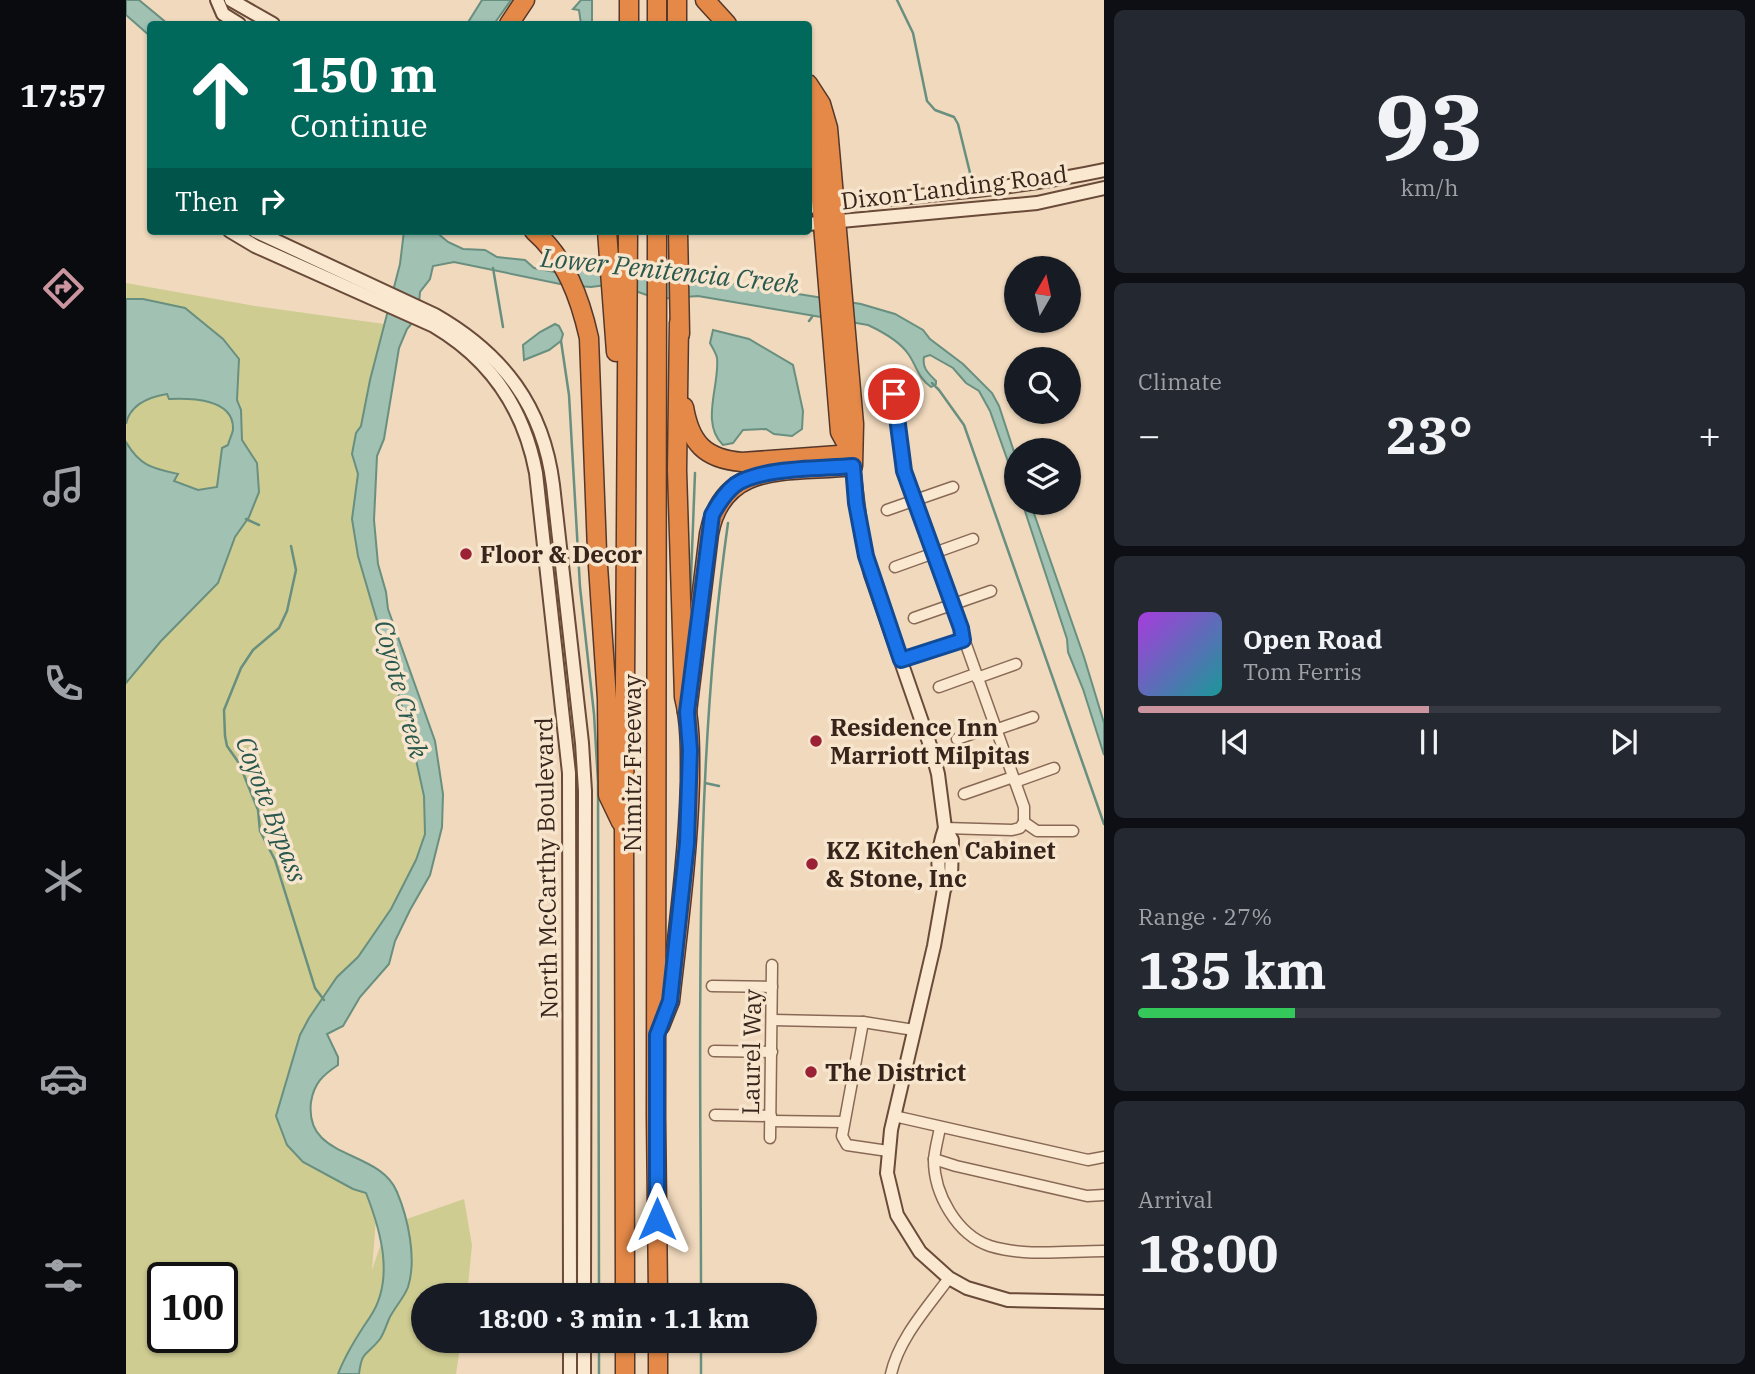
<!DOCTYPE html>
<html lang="en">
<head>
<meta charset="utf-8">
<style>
	body { margin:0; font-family:"IBM Plex Serif",serif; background:#242831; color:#f1f3f6; height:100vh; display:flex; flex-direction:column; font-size:26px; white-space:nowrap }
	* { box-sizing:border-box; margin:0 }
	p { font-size:23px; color:#9ea1a6 }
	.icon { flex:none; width:38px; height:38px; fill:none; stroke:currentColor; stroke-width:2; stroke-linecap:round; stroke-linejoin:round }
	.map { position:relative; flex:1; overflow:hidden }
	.details { display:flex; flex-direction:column; gap:10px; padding:10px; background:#0d0f14; width:651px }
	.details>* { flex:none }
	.banner { position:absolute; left:21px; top:21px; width:665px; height:214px; border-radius:7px; box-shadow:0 2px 5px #0004; background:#00695c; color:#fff; overflow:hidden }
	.needle { width:46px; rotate:9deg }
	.fabs { position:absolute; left:878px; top:256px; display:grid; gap:14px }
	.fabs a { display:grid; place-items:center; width:77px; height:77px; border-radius:50%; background:#171b24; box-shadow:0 2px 5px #0004; font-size:35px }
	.speed { position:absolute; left:21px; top:1262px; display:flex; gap:14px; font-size:35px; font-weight:700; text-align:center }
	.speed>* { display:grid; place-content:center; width:91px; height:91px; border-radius:50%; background:#171b24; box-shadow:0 2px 5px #0004; line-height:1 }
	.speed .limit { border:4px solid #111; border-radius:10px; background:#fff; color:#111 }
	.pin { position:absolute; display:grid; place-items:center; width:60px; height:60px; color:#fff; margin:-30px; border:4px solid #fff; border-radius:50%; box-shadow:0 2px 7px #0007 }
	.me { position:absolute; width:77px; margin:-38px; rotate:0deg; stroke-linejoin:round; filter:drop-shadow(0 0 5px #0008) }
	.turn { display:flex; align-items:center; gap:24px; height:147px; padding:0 28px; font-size:32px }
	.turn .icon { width:91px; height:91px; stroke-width:2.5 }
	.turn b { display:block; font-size:49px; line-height:60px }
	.then { display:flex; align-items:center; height:66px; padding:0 28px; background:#0003; gap:14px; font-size:26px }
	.big { font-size:52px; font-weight:800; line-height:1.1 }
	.details .tile { flex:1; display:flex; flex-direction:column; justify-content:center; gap:10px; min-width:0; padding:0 24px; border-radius:10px; background:#242831 }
	.details .dial { align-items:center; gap:0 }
	.dial b { font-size:91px; line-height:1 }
	.song { display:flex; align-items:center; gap:21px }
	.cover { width:84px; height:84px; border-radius:10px; background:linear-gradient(135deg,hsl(280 70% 55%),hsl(180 70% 35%)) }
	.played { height:7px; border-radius:4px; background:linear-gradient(90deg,#ca959f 50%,#363941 50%) }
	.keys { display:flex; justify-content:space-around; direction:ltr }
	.heat { display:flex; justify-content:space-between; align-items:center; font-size:38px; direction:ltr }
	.charge { height:10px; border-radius:5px; background:linear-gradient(90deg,#34c759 27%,#363941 0) }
	.trip { position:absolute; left:285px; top:1283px; width:406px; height:70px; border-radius:35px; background:#171b24; box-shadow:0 2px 5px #0004; font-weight:800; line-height:70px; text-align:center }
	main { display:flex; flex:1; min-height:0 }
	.tab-bar { display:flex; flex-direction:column; width:126px; justify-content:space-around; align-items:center; background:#090b0e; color:#9ea1a6 }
	.tab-bar .icon { width:49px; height:49px }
	.tab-bar .selected { color:#ca959f }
	.tab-bar b { font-size:32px; color:#f1f3f6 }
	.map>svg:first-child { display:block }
	.green { fill:#cecc91; fill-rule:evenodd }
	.water { fill:#a1c1b3; stroke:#688f7f; stroke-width:2 }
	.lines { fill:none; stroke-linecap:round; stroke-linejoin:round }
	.stream { stroke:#688f7f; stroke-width:2.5 }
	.street-casing { stroke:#896955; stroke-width:13 }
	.secondary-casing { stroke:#6a4a39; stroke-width:16 }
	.highway-casing { stroke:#56382a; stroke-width:21 }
	.street { stroke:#fae8d0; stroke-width:10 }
	.secondary { stroke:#fae8d0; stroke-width:12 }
	.highway { stroke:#e58948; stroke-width:18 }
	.route-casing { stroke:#114b97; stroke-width:18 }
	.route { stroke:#1a73e8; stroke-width:12 }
	.poi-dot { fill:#9b2235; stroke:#f7e5cd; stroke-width:2.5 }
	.labels { text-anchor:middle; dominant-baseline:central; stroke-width:7; stroke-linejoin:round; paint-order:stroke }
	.street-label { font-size:24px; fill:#37241b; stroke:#f7e5cd }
	.poi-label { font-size:24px; font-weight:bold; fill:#37241b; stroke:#f7e5cd; text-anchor:start }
	.water-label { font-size:26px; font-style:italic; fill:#29584e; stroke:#f7e5cd }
</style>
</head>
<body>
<main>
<nav class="tab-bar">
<b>17:57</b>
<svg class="icon selected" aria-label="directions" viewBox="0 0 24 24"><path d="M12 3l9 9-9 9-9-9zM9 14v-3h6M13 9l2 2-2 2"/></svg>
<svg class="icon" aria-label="music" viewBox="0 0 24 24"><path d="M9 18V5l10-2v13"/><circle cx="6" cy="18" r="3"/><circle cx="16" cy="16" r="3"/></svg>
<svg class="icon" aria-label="phone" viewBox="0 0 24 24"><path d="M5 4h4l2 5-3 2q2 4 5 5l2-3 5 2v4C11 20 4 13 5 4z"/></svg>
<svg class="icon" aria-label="climate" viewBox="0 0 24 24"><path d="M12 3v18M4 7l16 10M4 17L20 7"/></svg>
<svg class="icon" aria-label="car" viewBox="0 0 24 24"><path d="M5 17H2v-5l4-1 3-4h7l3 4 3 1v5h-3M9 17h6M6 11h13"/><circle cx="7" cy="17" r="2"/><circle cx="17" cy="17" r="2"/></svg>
<svg class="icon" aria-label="filters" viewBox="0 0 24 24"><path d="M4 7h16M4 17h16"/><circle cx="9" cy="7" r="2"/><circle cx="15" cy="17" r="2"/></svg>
</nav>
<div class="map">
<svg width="978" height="1374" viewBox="0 0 978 1374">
	<rect width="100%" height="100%" fill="#f0d9bd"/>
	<g class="green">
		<path d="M0,283L129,306L258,324L235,426L230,433L226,454L232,474L226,519L265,671L285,737L298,796L299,834L290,860L265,909L232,957L211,977L183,1018L174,1035L166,1066L177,1162L227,1189L240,1193L250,1219L246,1270L261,1226L338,1199L346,1245L341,1295H298V1340L335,1341L330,1374H0ZM37,1278H96V1337H37Z"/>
		<path d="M241,288C334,331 403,362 423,473L455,758L449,759L418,472L403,421L376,376L348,347L312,322Z"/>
	</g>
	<g class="water">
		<polygon points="0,0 13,0 42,24 24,24 24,36 0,15"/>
		<polygon points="356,0 385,0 368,24 341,24"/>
		<polygon points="455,0 466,0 466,24 455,24 453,10 447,9"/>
		<path d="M278,231H309L322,242L337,249L359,250L371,257L399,260L408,268L434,273L463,261L541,270L585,280L735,304L769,314L797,330L804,339L837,364L866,393L873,406L891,461V487L864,411L853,391L840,383L827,368L804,355L798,357C796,368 802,373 810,381V384L805,387C792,378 791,367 783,355C774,341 757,332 742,325L572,296L532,299L501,288L480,285L465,287L439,285L328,262L307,266L304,279L294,292L292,316L281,329L273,348L258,439L251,456L248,520L252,564L260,592L262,609L309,741L317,794L316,827L304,875L284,910L269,941L263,964L234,997L217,1026L201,1034L212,1057V1065C197,1075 188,1083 185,1102C178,1161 253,1148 271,1192C282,1218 291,1259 282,1287C278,1298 268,1308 263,1319C260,1326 258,1333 254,1339C241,1356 236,1349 233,1374H212C220,1353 231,1336 244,1317C269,1280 255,1231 240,1193L227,1189L177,1162L161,1145L150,1116L174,1035L183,1018L211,977L232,957L265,909L290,860L299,834L298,796L285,737L232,556L226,519L232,474L226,454L230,433L235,426L244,380L274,264Z"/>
		<path d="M0,299H17L59,308L97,339L113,359L111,400L115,410L116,440L131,463L133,492L123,517L109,537L92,583L35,641L0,683V442C14,466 26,468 52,474L48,481L72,490L91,487L96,448L102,445C103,440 107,433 107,429C108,398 63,398 43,399L41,394C23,397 4,404 0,424Z"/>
		<polygon points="429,324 433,326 437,334 435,341 423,350 398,360 397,345 414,332"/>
		<path d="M587,330L623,339L667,365L677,411L676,429L666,436L648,434L640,429L617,430L607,443L597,445C574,423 594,385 591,358C590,353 586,347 584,343Z"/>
		<polygon points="896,502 904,502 958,657 978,723 978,755 957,689 942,652 941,639"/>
	</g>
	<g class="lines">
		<g class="stream">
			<polyline points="771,0 787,33 801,101 809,110 828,117 832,124 847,185"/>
			<polyline points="367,268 377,327"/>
			<polyline points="683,321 686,317"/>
			<polyline points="435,341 443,395 454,587 468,714 472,782 473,1295"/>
			<polyline points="806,383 813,390 838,425 978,824"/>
			<polyline points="120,519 133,525"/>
			<polyline points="165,546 170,570 161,611 153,628 127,650 115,668 98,710 99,736 101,746 113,763 132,810 134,831 149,860 189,988 198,1000"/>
			<polyline points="564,603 569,473"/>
			<polyline points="579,783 593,786"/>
			<path d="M575,1295C575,1038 566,778 602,523"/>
			<polyline points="473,1340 473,1374"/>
			<polyline points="575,1374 575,1340"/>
		</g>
		<g class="street-casing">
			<g id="street">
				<polyline points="768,394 778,471 898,807 898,822"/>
				<polyline points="761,510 827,487"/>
				<polyline points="769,567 847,539"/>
				<polyline points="788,618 865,591"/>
				<polyline points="775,660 837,641"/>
				<polyline points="851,678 890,664"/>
				<polyline points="813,687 849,674"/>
				<polyline points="869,730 907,717"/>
				<polyline points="831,739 868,726"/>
				<polyline points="889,782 928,768"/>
				<polyline points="838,794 887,777"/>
				<polyline points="819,828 886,830 894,828 898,822 911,831 947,831"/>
				<polyline points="586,986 646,987"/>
				<polyline points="647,1020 737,1022 788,1030"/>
				<polyline points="737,1022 716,1136 721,1145 762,1151"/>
				<polyline points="588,1051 646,1052"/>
				<polyline points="589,1115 645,1116"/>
				<polyline points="768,1116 962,1160 978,1157"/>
				<polyline points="645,1121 718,1122"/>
				<path d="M814,1128C812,1138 809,1149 808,1160C808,1194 831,1235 864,1246C900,1257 941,1251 978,1251"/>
				<polyline points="644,1138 646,965"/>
				<polyline points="808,1159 830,1166 961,1196 978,1195"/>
				<path d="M765,1374C773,1338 802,1307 823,1278"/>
			</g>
		</g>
		<g class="secondary-casing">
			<g id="secondary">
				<polyline points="91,0 97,14 113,24"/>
				<polyline points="105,0 147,24"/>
				<path d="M682,207C782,196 880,191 978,170"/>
				<polyline points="682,224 911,203 978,188"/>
				<path d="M104,231L129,246L308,326C364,359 398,409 410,473L443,773L444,1295"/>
				<path d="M129,231L309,315C377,354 417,406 427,485L456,743L459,791L458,1295"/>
				<polyline points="727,466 736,538 745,575 805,748 812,774 819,828 826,840 825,879 818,889 808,946 765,1130 761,1173 771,1215 794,1252 823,1278 841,1288 882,1300 978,1302"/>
				<path d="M818,889C809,870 812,848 819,828"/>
				<polyline points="458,1340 458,1374"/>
				<polyline points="444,1374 444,1340"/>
			</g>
		</g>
		<g class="highway-casing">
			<g id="highway">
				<polyline points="531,0 531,24"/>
				<polyline points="579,0 601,24"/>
				<polyline points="383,24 399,0"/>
				<polyline points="503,24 503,0"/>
				<polyline points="551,24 551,0"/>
				<polyline points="682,113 689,127 714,432 726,454"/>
				<path d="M408,231C440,259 454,298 463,338L471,551L481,699L482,795L495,822"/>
				<polyline points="481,231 490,352"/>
				<polyline points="531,231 530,1117 532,1295"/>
				<polyline points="552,231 554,334"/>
				<path d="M558,407C564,443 579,459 616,462L726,454"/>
				<path d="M561,712L583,534C597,458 667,473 727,466L728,424L702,128L695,104L682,84"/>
				<path d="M534,1026L544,1001C552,929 562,856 564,782C564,754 565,725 558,697L551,470L553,323"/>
				<polyline points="499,1295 498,829 502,231"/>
				<polyline points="499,1340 499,1374"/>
				<polyline points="532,1340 532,1374"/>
			</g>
		</g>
		<use href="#street" class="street"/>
		<use href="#secondary" class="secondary"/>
		<use href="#highway" class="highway"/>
	</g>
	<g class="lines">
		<g class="route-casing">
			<path id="route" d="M531,1219V1035L544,1001L561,843L564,750L561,712L586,515C592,504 599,493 609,485C635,467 694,469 727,466L730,503L740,556L775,660L837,640L835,628L778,471L768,394"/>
		</g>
		<use href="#route" class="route"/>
	</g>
	<g class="poi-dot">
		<circle cx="340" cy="554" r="7"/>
		<circle cx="690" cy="741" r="7"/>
		<circle cx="686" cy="864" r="7"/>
		<circle cx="685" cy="1072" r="7"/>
	</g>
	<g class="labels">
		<g class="street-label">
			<text transform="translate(828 187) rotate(-7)">Dixon Landing Road</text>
			<text transform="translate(506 763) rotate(-90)">Nimitz Freeway</text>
			<text transform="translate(420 868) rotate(-91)">North McCarthy Boulevard</text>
			<text transform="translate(625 1052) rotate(-89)">Laurel Way</text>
		</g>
		<g class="poi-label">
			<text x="354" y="554">Floor &amp; Decor</text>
			<text x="704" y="727">Residence Inn<tspan x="704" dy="28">Marriott Milpitas</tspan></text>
			<text x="700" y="850">KZ Kitchen Cabinet<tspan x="700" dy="28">&amp; Stone, Inc</tspan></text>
			<text x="699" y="1072">The District</text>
		</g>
		<g class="water-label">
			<text transform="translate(544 270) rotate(6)">Lower Penitencia Creek</text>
			<text transform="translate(276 689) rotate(75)">Coyote Creek</text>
			<text transform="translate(146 809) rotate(69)">Coyote Bypass</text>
		</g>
	</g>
</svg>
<div class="fabs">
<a><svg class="needle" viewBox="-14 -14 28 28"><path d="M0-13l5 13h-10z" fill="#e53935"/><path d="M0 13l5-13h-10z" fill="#9ea1a6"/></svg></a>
<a><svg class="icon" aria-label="search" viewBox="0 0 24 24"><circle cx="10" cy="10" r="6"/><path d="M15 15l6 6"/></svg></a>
<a><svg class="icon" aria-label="layers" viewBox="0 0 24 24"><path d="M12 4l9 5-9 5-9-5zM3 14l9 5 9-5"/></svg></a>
</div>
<div class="speed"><div class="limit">100</div></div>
<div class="pin" style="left:768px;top:394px;background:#d93025"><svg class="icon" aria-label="arrive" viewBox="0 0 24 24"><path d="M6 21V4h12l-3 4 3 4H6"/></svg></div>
<svg class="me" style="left:531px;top:1219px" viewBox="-20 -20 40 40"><path d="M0-17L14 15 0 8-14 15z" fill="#1a73e8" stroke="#fff" stroke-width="4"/></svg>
<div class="trip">18:00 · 3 min · 1.1 km</div>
<div class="banner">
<div class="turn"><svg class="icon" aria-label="ahead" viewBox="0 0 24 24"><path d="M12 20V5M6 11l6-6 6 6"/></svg><div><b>150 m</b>Continue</div></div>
<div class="then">Then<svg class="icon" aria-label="right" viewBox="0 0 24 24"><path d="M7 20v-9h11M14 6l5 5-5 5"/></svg></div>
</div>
</div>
<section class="details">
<div class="tile dial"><b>93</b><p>km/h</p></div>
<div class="tile"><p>Climate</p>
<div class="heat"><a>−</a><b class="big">23°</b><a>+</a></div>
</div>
<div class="tile">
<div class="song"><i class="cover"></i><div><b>Open Road</b><p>Tom Ferris</p></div></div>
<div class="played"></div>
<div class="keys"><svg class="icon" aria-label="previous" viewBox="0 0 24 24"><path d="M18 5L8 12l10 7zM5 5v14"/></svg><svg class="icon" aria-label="pause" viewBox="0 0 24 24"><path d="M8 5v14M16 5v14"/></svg><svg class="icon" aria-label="next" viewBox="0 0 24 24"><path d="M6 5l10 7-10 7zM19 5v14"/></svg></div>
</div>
<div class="tile"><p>Range · 27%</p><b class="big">135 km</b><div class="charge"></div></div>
<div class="tile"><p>Arrival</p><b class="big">18:00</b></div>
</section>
</main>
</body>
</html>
